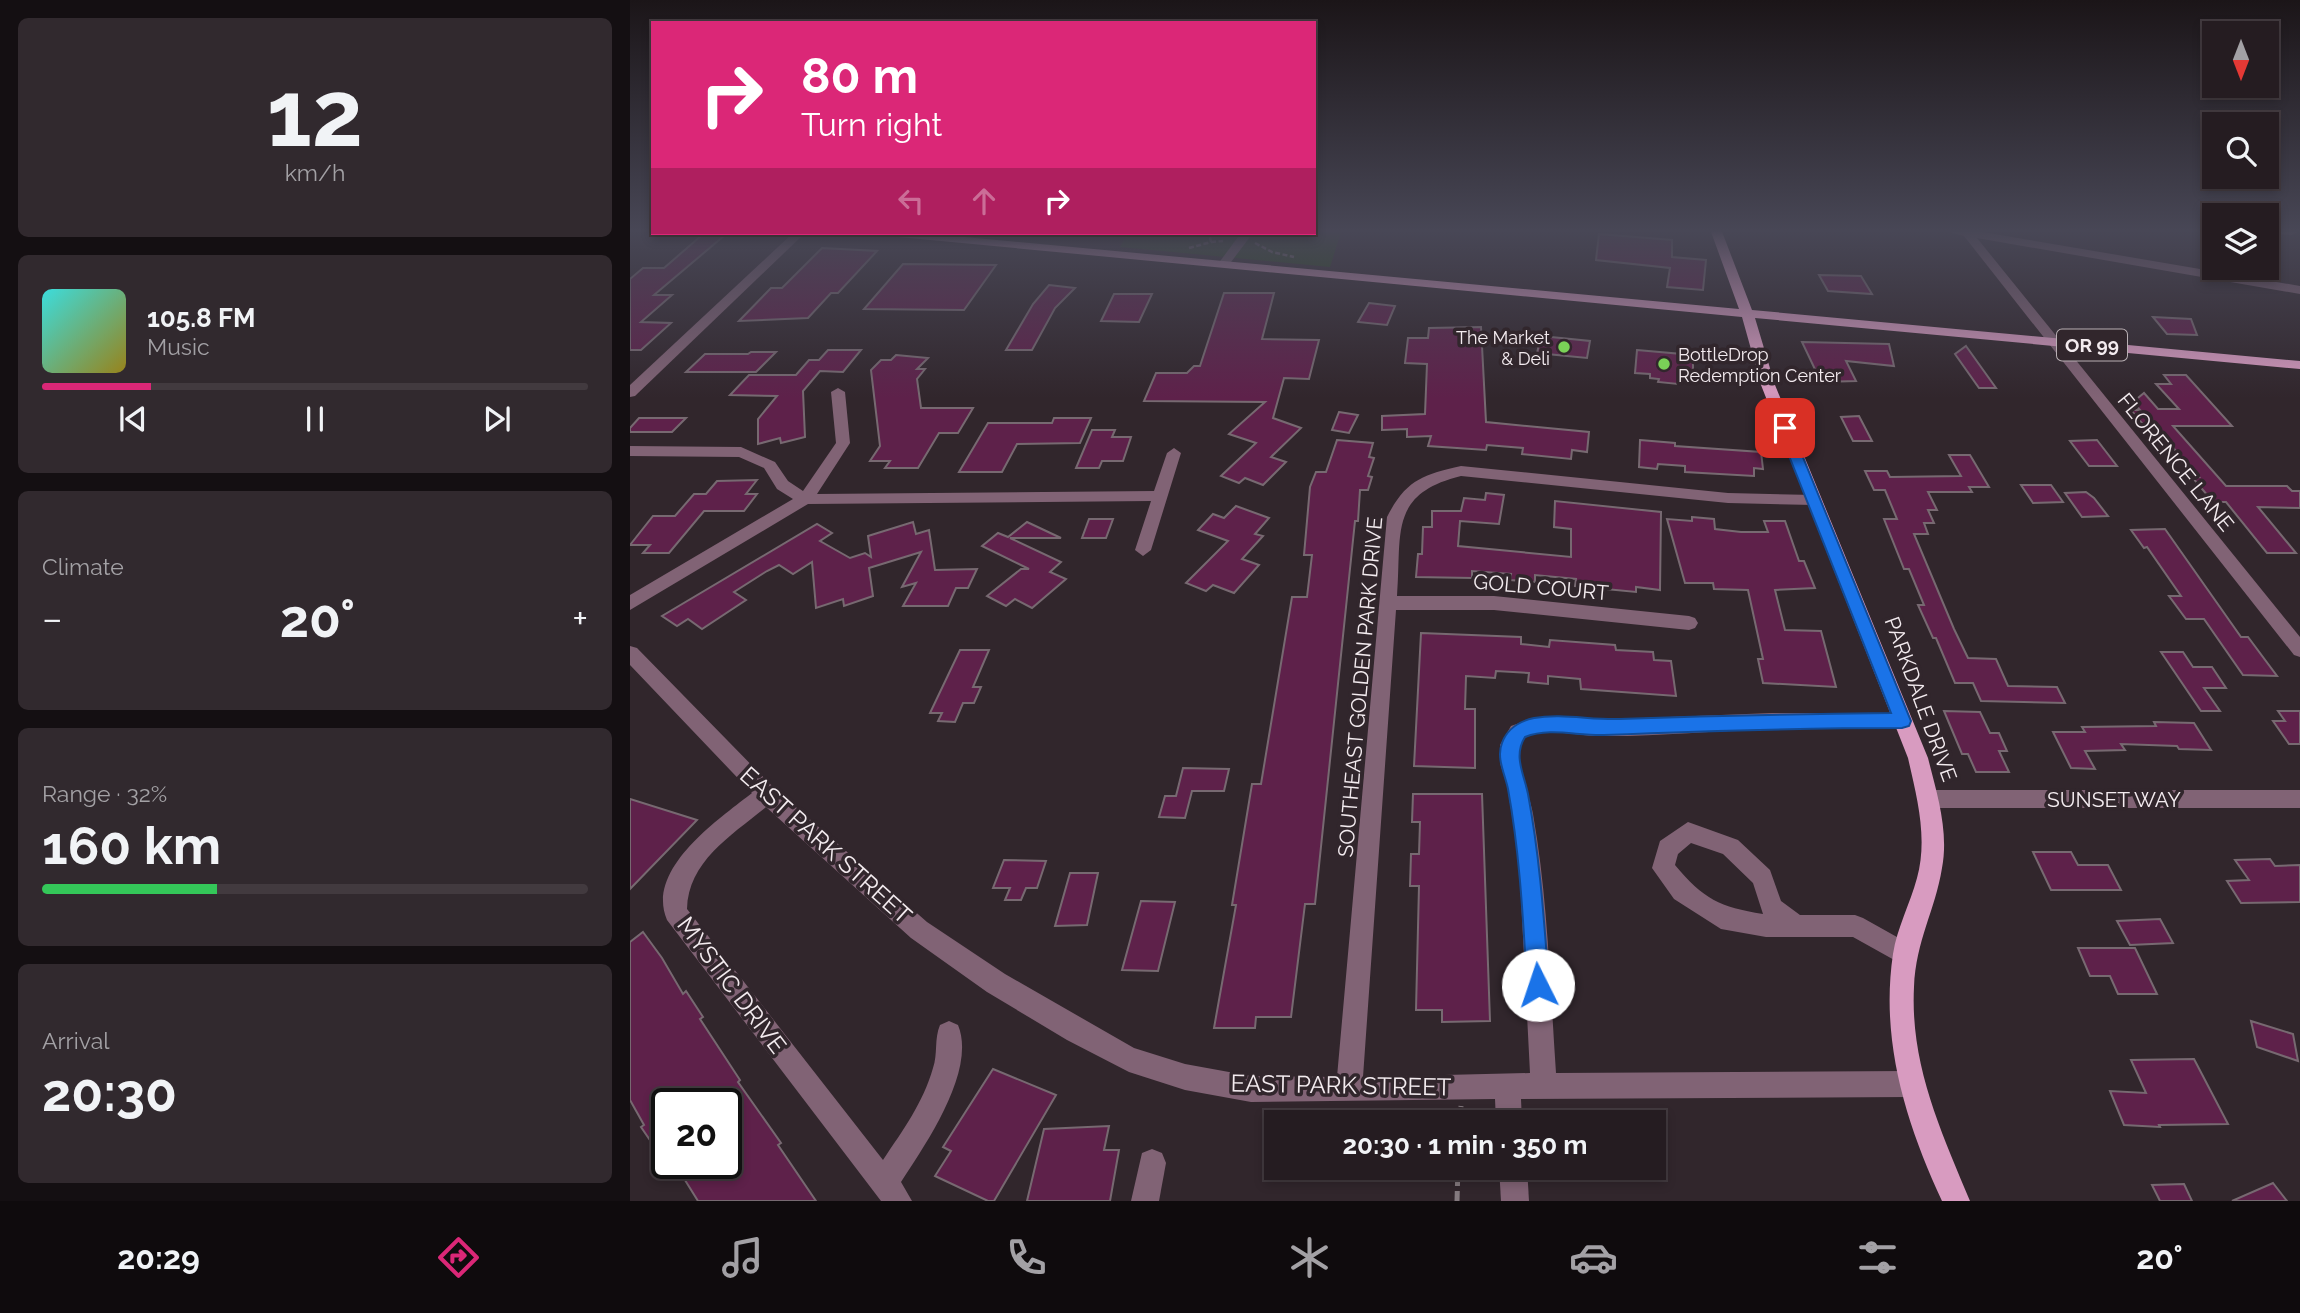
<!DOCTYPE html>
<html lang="en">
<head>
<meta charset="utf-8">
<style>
	body { margin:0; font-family:Raleway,sans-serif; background:#31292e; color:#f1f3f6; height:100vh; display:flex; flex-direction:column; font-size:26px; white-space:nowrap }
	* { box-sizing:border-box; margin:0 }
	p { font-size:23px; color:#a3a1a5 }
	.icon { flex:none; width:38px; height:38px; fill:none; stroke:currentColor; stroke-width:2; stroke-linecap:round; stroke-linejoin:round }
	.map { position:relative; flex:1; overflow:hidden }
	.details { display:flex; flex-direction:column; gap:18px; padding:18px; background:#140f12; width:630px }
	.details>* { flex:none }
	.banner { position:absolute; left:21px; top:21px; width:665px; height:214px; border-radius:0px; box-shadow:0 4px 10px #0003,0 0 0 2px #423a3f; background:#db2777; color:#fff; overflow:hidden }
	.needle { width:46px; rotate:180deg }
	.tools { position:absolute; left:1572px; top:21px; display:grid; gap:14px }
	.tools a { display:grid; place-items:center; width:77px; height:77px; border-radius:0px; background:#251c21; box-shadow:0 4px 10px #0003,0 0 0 2px #423a3f; font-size:35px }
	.speed { position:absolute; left:21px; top:1088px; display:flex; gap:14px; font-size:35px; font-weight:700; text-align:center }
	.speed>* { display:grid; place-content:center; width:91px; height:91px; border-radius:50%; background:#251c21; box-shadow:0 4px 10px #0003,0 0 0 2px #423a3f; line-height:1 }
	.speed .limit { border:4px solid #111; border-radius:10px; background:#fff; color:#111 }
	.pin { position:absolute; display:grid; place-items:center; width:60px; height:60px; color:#fff; margin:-30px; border-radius:14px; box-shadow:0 4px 10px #0006 }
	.me { position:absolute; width:77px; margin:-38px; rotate:356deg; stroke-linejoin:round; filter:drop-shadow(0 0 5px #0008) }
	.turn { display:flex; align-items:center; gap:24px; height:147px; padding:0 35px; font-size:32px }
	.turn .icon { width:91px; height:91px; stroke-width:2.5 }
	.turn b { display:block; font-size:49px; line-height:60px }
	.lanes { display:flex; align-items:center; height:66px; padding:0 35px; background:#0003; justify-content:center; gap:35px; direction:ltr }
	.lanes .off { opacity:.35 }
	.big { font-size:52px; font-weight:700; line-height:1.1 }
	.details .widget { flex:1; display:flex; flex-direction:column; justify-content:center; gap:10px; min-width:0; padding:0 24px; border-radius:10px; background:#31292e }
	.details .dial { align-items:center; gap:0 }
	.dial b { font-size:91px; line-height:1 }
	.song { display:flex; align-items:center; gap:21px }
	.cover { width:84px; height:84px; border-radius:10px; background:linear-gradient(135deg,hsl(180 70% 55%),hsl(50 70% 35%)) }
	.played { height:7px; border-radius:4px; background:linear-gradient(90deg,#db2777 20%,#423a3f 20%) }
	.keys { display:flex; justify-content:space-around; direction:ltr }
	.heat { display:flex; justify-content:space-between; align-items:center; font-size:38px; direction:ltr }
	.charge { height:10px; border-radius:5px; background:linear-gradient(90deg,#34c759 32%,#423a3f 0) }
	.trip { position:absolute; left:634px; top:1110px; width:402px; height:70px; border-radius:0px; background:#251c21; box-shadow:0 4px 10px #0003,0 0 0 2px #423a3f; font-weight:700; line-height:70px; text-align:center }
	.menu { display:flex; height:112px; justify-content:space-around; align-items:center; background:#0f0b0d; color:#a3a1a5 }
	.menu .icon { width:49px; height:49px }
	.menu .current { color:#db2777 }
	.menu b { font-size:32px; color:#f1f3f6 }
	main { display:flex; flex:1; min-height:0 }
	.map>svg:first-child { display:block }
	.green { fill:#234814 }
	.building { fill:#5e214a; stroke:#776971; stroke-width:2 }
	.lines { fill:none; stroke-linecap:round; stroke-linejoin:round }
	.path-far1 { stroke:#847a7f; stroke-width:2.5; stroke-dasharray:5 2.5; stroke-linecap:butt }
	.path { stroke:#847a7f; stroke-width:5; stroke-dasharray:10 5; stroke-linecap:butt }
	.minor { fill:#816375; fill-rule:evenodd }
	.major { fill:#d89bc0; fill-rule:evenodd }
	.route { fill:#1a73e8; stroke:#114b97; stroke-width:2 }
	.poi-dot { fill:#7ad157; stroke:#31262c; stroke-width:2.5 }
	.labels { text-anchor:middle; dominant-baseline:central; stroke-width:7; stroke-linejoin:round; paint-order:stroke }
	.far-poi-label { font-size:18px; fill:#f3ebef; stroke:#31262c; text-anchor:end }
	.shield { fill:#31262c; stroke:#b9b0b4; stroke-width:2 }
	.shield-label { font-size:19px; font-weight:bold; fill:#f3ebef }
	.street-label { font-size:21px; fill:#f3ebef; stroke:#31262c }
	.near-street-label { font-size:24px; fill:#f3ebef; stroke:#31262c }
</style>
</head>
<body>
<main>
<section class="details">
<div class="widget dial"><b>12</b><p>km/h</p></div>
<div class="widget">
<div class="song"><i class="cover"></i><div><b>105.8 FM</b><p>Music</p></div></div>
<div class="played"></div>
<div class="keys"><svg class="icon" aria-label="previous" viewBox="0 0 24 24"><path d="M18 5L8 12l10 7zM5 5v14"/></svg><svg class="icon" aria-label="pause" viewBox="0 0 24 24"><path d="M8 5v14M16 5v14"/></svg><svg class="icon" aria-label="next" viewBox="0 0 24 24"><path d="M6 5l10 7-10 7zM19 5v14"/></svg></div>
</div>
<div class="widget"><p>Climate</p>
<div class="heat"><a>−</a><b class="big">20°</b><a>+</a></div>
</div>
<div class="widget"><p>Range · 32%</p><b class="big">160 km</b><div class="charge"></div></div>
<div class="widget"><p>Arrival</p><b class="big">20:30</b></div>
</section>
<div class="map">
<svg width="1670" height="1201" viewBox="0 0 1670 1201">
	<rect width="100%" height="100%" fill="#31262c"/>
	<polygon class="green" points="684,229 712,229 700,267 490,247 498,233 684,233"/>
	<g class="building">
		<polygon points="969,234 1042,240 1042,257 1076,260 1073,290 1037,287 1040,268 966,260"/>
		<polygon points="72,235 95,235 24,295 42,295 11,322 41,323 11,350 0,350 0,279 13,268 34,268"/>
		<polygon points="192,248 247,251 208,293 201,293 178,318 109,321 141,288 152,288"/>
		<polygon points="273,264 366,265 334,310 234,309"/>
		<polygon points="1189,275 1231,276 1242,294 1198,291"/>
		<polygon points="419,285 445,288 425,308 402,350 376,350 403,304"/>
		<polygon points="594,293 644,293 632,339 689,340 679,379 654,378 643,418 671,428 641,457 656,462 633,485 615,478 609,483 591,476 626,443 599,434 635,402 514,401 526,373 557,373 564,366 570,366"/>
		<polygon points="484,294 522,294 509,322 471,321"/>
		<polygon points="739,303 765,306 757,325 728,322"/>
		<polygon points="1523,317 1561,319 1567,335 1537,334"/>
		<polygon points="851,327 856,422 959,432 957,452 942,450 941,459 892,454 893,448 857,445 856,450 798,446 801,436 777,437 777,429 752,430 752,416 795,414 797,364 775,363 778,338 798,338 799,328"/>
		<polygon points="911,336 960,341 957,358 907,353"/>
		<polygon points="1172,342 1259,344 1264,366 1216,361 1226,381 1191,382"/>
		<polygon points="1336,346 1366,388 1349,388 1325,354"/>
		<polygon points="198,350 231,350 213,372 190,371 173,391 175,437 151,443 150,438 128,444 128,419 147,396 100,395 119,375 166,375 179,360 189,360"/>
		<polygon points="1007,350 1063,355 1063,379 1048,377 1048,384 1028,382 1029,379 1020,378 1020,374 1005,373"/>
		<polygon points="121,352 146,352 126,372 56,372 75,354 118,354"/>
		<polygon points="266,355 298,358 287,369 295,369 287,379 291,408 343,408 328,433 309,433 288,468 255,468 260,461 240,461 250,446 241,370 251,360 261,360"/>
		<polygon points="1534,375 1556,375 1602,426 1543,426 1596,486 1657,486 1662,491 1670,491 1670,508 1628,507 1666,553 1637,553 1596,502 1583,502 1562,477 1569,477 1525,427 1515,427 1501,410 1510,410 1503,402 1514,393 1528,409 1549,409 1526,384 1541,384"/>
		<polygon points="709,412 728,415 719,433 702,430"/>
		<polygon points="1229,416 1242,441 1223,441 1211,417"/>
		<polygon points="9,418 56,418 42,432 0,432 0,428"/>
		<polygon points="424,418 461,418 450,443 387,444 372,472 329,472 358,423 422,423"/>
		<polygon points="462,430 485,430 482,437 501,437 493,461 472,461 469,468 446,468"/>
		<polygon points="707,440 743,443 739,457 744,458 738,476 742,477 738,490 730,490 728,521 725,521 685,904 675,904 661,1017 626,1017 625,1028 584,1028 606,905 602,905 622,784 631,784 662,597 677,597 682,555 674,555 680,487 686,472 696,472"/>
		<polygon points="1010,440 1045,443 1045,446 1131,452 1133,469 1124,468 1124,476 1055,472 1055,466 1028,464 1027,469 1009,467"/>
		<polygon points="1467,440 1487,466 1459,466 1440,441"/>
		<polygon points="1319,455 1340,455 1359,487 1339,487 1342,492 1298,492 1307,510 1298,510 1304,523 1294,523 1298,534 1284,534 1324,629 1338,658 1366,659 1378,686 1427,687 1435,703 1351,701 1343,683 1325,683 1306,638 1303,638 1288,605 1294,605 1279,569 1274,569 1254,519 1267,519 1255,490 1244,490 1235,471 1257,471 1260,477 1331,476"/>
		<polygon points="127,480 116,494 127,494 114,511 74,511 39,553 13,553 20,545 0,545 23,516 45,516 64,494 76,494 87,481"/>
		<polygon points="1391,485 1421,485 1433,502 1403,503"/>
		<polygon points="1456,492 1464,498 1478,516 1452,517 1435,493"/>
		<polygon points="856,493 874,495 869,524 830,521 828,546 941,557 941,529 924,527 925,501 1031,512 1030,590 1006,587 1006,592 945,586 946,579 905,575 905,582 880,580 881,574 842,571 842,578 786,577 788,554 792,554 793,527 802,527 802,511 831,511 834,498 855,500"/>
		<polygon points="606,506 639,518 625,534 633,536 612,559 629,565 604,593 583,585 576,591 556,583 598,541 568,530 583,514 594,518"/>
		<polygon points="1062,517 1084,519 1085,529 1111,532 1138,532 1134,521 1155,521 1169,561 1174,561 1185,588 1145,590 1155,630 1191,631 1206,687 1133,683 1128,659 1133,659 1118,590 1084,589 1083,583 1055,583 1037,519 1062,521"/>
		<polygon points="459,519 483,519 476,538 452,538"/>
		<polygon points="283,522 286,534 299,530 305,570 347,569 338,588 326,588 318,606 273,606 286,583 272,587 291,552 239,568 243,596 214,606 213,599 186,608 182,562 163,574 149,565 137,571 104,592 116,600 72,629 58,619 47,626 32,616 187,524 202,533 190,541 220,558 235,553 241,557 238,536"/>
		<polygon points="397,522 431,538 380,538 431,562 420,572 436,579 402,608 385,599 376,606 357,596 391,569 399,569 352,546 368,533 378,537"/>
		<polygon points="1535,529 1611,637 1618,637 1647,676 1613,675 1574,619 1556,619 1539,596 1551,596 1517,547 1514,548 1501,530"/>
		<polygon points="791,633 891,637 891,644 919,647 920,640 985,645 986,650 1023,652 1024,660 1041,661 1046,696 951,689 950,679 918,676 918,684 898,682 899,673 866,671 865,678 836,676 835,709 845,709 845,768 784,766"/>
		<polygon points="330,650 359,650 343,687 351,687 344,703 333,703 325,722 308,721 312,713 300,713"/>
		<polygon points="1531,652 1553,652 1563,667 1582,667 1596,688 1574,688 1590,711 1571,711"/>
		<polygon points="1314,711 1350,712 1360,733 1369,733 1377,751 1369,751 1379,772 1346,772 1338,754 1332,754"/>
		<polygon points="1648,711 1670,711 1670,744 1659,744 1643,721 1655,721"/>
		<polygon points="1524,722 1564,723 1581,750 1549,749 1547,746 1491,744 1495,750 1455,751 1465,769 1441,768 1423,732 1455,732 1452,727 1526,726"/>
		<polygon points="553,768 599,769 594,791 562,791 555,818 529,817 535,796 546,796"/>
		<polygon points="783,794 852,794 860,1021 812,1022 812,1010 786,1010 789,886 780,886 781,854 789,854 790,822 782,822"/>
		<polygon points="0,799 67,820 0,889"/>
		<polygon points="1403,852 1441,852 1448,865 1478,865 1491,890 1421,890"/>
		<polygon points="1640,859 1645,866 1670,865 1670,902 1611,903 1597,881 1619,880 1605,860"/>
		<polygon points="374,860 416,861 407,888 396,888 391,900 375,900 380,888 363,888"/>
		<polygon points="440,873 468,873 457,925 425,926"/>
		<polygon points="511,901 545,902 528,971 492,970"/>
		<polygon points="1530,919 1543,943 1500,945 1487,921"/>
		<polygon points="13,932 32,958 53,994 56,991 73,1017 70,1019 110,1080 108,1082 151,1143 148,1145 186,1201 68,1201 45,1164 96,1164 96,1104 37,1104 37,1165 11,1127 14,1125 0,1100 0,942"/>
		<polygon points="1448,948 1505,948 1527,994 1488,994 1480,976 1460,976"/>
		<polygon points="1621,1021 1663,1034 1668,1061 1627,1047"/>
		<polygon points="1564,1059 1598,1124 1529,1125 1530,1127 1494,1125 1480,1091 1516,1093 1501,1060"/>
		<polygon points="363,1069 426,1095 364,1201 358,1201 305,1176 321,1151 313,1147"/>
		<polygon points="479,1126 474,1150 489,1150 480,1201 397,1201 414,1129"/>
		<polygon points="1643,1183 1657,1201 1602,1201"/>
		<polygon points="1554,1184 1562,1201 1530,1201 1522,1185"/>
	</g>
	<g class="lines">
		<g class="path-far1">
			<polyline points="581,242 593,241"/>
			<polyline points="625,243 642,252 664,257"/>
			<polyline points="559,248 581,242 579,233"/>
		</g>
		<g class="path">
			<polyline points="830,1122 831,1106"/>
			<polyline points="827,1201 828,1167"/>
		</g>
		<g class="minor">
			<polygon points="1308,229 1335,229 1670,286 1670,294 1347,238 1670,637 1670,657 1664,655 1334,236"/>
			<polygon points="1577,229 1584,229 1584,234"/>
			<polygon points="1636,229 1665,229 1668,232 1662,235 1636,233"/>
			<polygon points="163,233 175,233 5,396 0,397 0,385"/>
			<polygon points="611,233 623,233 598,266 590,266 588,264"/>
			<polygon points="208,388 215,392 220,443 187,494 524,491 537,453 544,448 551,453 521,550 513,556 505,550 521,501 178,504 0,610 0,595 163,499 147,489 134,468 109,457 0,456 0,446 111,447 145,462 158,481 173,491 206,443 201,392"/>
			<path d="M831,466L1098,493L1184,495L1192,500L1184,505L1098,503L831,476C758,494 772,534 767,596H864L1059,616L1065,618L1068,623L1065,628L1059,630L864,610H766L733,1077L900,1073L889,859L877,785L870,763V745L881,726L904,718L925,716L963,720L1142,713H1272L1279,715L1282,721L1279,727L1272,729C1228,729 1183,728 1139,729C1081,731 1022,737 964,736C947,736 896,723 890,746C886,762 900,797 903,814C918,899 920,987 926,1073L1279,1071L1288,1075L1292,1084L1288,1093L1279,1097L891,1099L892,1122H866L865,1099L621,1102L555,1090L499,1072L437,1040L357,992L281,938L136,807C102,835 58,861 57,909L253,1160C273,1130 293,1103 303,1068C308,1054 304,1039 310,1025L319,1021L328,1025C347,1071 295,1145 271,1182L282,1201H251L37,920C15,869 89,819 122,793L0,665V646L7,648L143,787L297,922L375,974L504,1048L555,1064L621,1076L707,1077L757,517C776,480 792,475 831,466Z"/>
			<polygon points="1298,790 1670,790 1670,808 1298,808 1291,806 1288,799 1291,792"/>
			<path d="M1058,822L1108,840L1140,870L1151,901L1170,915H1225L1233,918L1283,946L1287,954L1283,962L1275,966L1223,937H1136L1091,929L1044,899L1022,868L1030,841ZM1061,843L1093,854L1123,883L1133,914C1090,907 1073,899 1045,865L1048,854Z"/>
			<polygon points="522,1149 532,1153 536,1163 529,1201 501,1201 512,1153"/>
			<polygon points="869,1167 897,1167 899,1201 871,1201"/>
		</g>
		<path class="major" d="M1080,229H1091L1122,310L1670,361V369L1125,318L1145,385L1298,758C1307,794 1319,831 1312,868C1305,911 1286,940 1284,987C1280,1065 1311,1131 1340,1201H1312C1276,1123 1250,1041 1263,954C1267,928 1280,904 1287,878C1298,838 1287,798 1278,758L1131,385L1112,317L258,236L252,233H291L1109,309Z"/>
	</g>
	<linearGradient id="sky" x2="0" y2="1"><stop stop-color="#1b1518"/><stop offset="0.58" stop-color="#484756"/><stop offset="1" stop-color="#484756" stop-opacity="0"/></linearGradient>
	<rect width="1670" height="398" fill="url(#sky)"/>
	<path class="route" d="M1155,424L1161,428L1281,721L1279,726L1272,728C1173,728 1073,731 974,735C947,736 920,727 895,737C883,756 894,774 898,794C910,858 914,920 919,985L915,993L908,996L900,993L897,985C893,919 890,855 878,789C875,774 866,758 872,743C877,729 890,721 904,718C931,713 961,720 989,719C1080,716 1170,714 1261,713L1148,428Z"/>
	<g class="poi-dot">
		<circle cx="934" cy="347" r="7"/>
		<circle cx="1034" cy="364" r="7"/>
	</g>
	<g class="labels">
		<g class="far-poi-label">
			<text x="920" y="337">The Market<tspan x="920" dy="21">&amp; Deli</tspan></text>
			<text x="1048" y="354" text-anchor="start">BottleDrop<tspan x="1048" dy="21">Redemption Center</tspan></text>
		</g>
		<rect class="shield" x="1427" y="329.5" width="70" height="31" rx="5"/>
		<g class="shield-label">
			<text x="1462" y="345">OR 99</text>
		</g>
		<g class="street-label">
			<text transform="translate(1546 462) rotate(51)">FLORENCE LANE</text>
			<text transform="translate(911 587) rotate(5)">GOLD COURT</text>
			<text transform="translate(730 687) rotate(-85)">SOUTHEAST GOLDEN PARK DRIVE</text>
			<text transform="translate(1291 699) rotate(70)">PARKDALE DRIVE</text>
			<text x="1484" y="799">SUNSET WAY</text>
		</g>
		<g class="near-street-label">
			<text transform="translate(196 845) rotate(42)">EAST PARK STREET</text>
			<text transform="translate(102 985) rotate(53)">MYSTIC DRIVE</text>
			<text transform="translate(711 1085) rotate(1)">EAST PARK STREET</text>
		</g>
	</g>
</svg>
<div class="tools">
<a><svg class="needle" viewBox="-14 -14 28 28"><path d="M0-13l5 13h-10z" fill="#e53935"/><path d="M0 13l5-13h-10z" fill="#a3a1a5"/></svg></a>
<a><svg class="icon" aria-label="search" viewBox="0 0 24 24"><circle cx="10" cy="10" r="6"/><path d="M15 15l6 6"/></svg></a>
<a><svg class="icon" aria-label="layers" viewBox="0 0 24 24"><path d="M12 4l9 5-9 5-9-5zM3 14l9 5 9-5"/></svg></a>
</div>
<div class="speed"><div class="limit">20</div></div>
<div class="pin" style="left:1155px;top:428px;background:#d93025"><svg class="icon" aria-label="arrive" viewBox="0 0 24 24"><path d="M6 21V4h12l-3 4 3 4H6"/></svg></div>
<svg class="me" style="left:908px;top:985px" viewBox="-20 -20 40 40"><circle r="19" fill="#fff"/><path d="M0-13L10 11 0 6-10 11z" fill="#1a73e8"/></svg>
<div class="trip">20:30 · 1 min · 350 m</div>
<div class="banner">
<div class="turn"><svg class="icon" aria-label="right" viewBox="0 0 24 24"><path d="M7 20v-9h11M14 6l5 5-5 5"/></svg><div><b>80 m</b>Turn right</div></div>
<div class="lanes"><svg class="icon off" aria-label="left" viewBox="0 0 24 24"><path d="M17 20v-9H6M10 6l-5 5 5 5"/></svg><svg class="icon off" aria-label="ahead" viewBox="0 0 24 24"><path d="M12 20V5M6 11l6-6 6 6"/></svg><svg class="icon" aria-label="right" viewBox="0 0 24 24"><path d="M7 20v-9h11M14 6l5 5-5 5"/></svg></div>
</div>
</div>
</main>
<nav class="menu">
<b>20:29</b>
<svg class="icon current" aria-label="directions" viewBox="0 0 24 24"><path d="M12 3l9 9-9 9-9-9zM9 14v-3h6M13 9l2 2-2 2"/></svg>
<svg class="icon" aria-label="music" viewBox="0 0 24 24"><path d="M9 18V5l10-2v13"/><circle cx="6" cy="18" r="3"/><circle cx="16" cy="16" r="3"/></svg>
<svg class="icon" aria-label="phone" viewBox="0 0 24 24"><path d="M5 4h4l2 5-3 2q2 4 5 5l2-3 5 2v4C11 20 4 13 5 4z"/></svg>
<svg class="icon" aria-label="climate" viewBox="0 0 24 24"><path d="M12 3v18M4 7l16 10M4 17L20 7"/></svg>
<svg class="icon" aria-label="car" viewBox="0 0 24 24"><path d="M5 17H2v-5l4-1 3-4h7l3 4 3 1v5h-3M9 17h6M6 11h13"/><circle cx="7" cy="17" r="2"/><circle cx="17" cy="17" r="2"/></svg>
<svg class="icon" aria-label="filters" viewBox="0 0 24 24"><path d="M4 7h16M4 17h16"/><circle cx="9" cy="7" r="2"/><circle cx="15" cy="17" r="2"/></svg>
<b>20°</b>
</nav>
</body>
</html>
